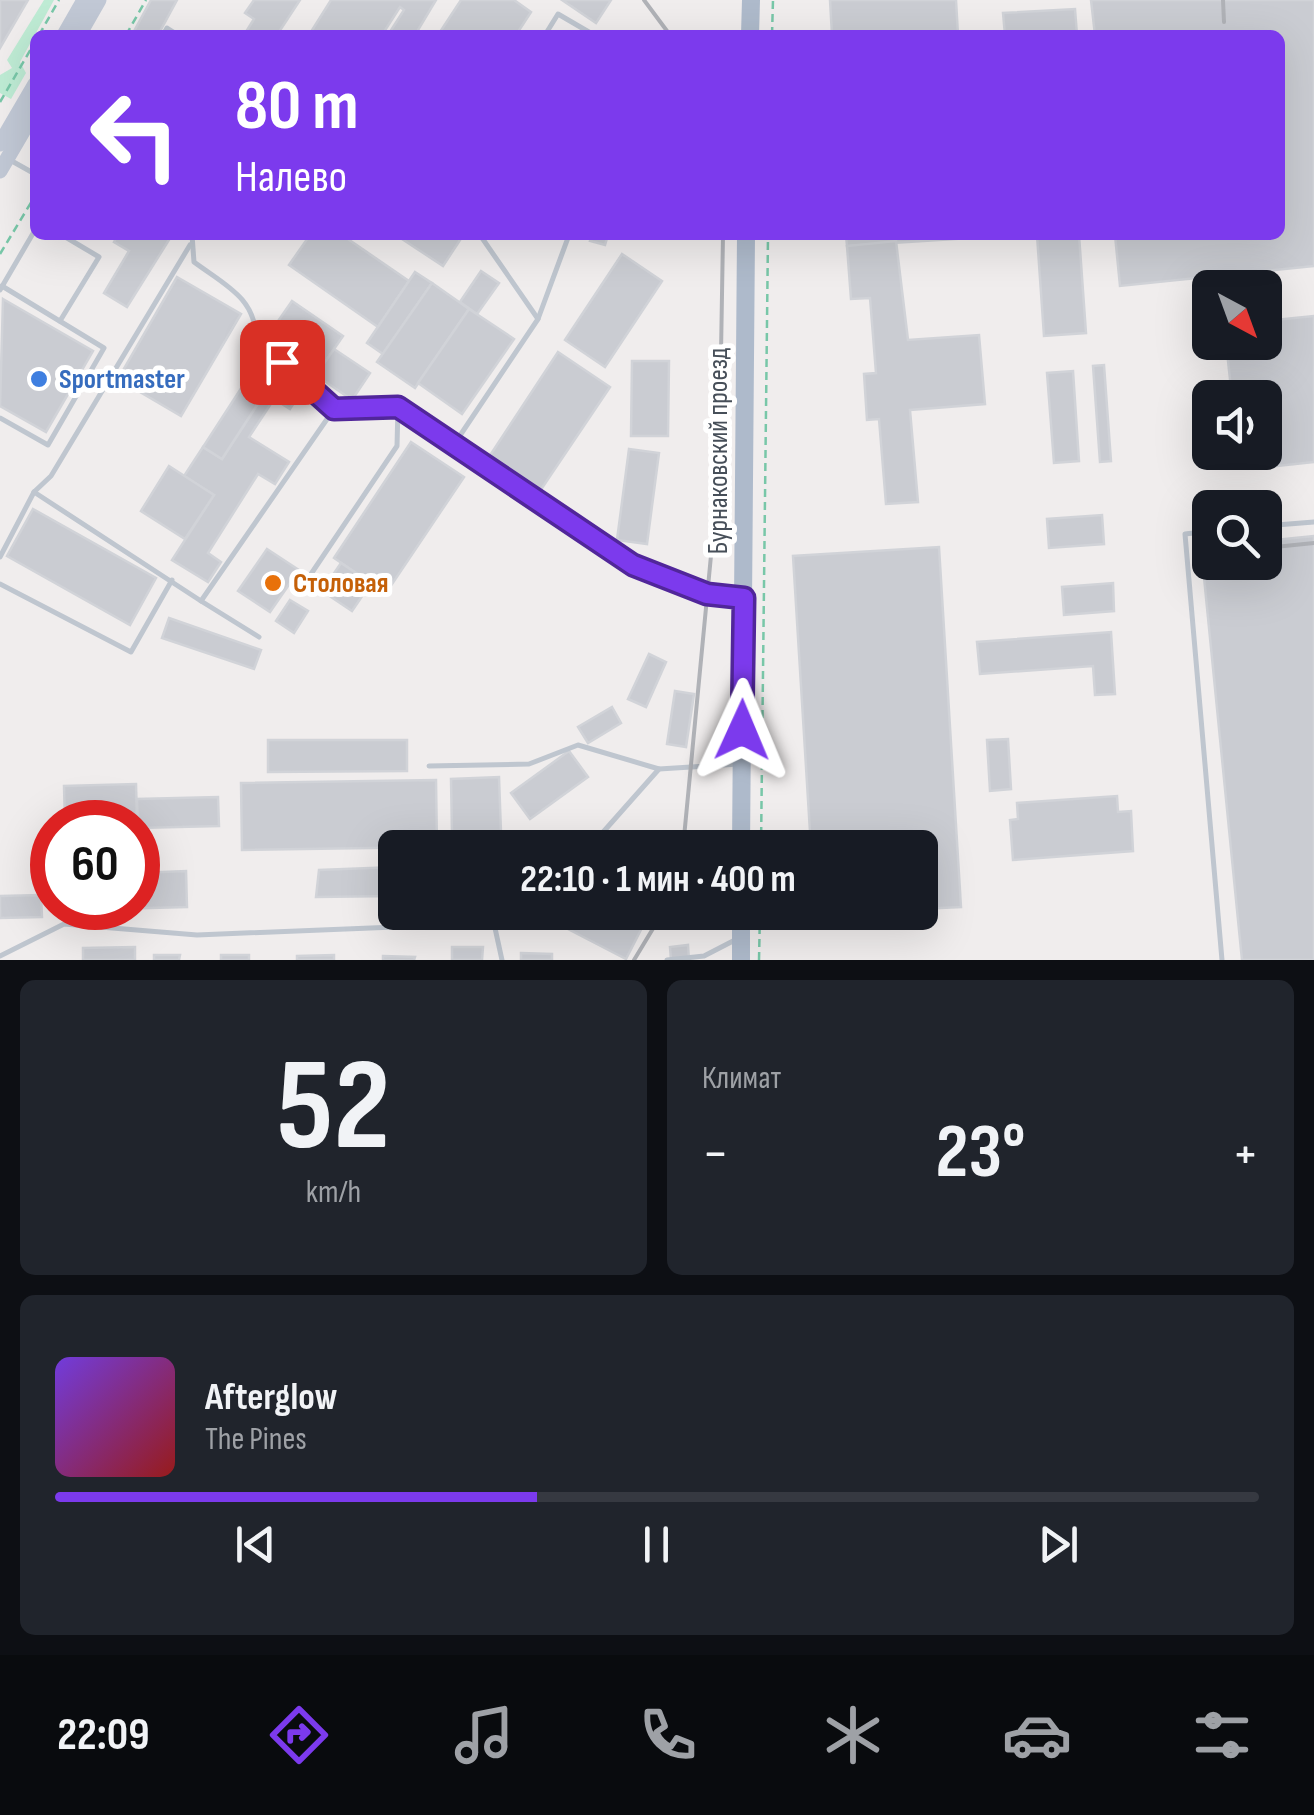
<!DOCTYPE html>
<html lang="ru">
<head>
<meta charset="utf-8">
<style>
	body { margin:0; font-family:"Sofia Sans Condensed",sans-serif; background:#20242c; color:#f1f3f6; height:100vh; display:flex; flex-direction:column; font-size:38px; white-space:nowrap }
	* { box-sizing:border-box; margin:0 }
	p { font-size:32px; color:#9ea1a6 }
	.icon { flex:none; width:55px; height:55px; fill:none; stroke:currentColor; stroke-width:2; stroke-linecap:round; stroke-linejoin:round }
	.map { position:relative; height:960px; overflow:hidden }
	.drawer { display:flex; flex-direction:column; gap:20px; padding:20px; background:#0d0f14; flex:1 }
	.drawer>* { flex:none }
	.hud { position:absolute; left:30px; top:30px; width:1255px; height:210px; border-radius:15px; box-shadow:0 10px 40px #0002; background:#7c3aed; color:#fff; overflow:hidden }
	.needle { width:65px; rotate:139deg }
	.buttons { position:absolute; left:1192px; top:270px; display:grid; gap:20px }
	.buttons a { display:grid; place-items:center; width:90px; height:90px; border-radius:15px; background:#171b24; box-shadow:0 10px 40px #0002; font-size:50px }
	.speed { position:absolute; left:30px; top:800px; display:flex; gap:20px; font-size:50px; font-weight:700; text-align:center }
	.speed>* { display:grid; place-content:center; width:130px; height:130px; border-radius:50%; background:#171b24; box-shadow:0 10px 40px #0002; line-height:1 }
	.speed .limit { border:15px solid #d22; background:#fff; color:#111 }
	.pin { position:absolute; display:grid; place-items:center; width:85px; height:85px; color:#fff; margin:-42px; border-radius:20px; box-shadow:0 5px 15px #0006 }
	.me { position:absolute; width:110px; margin:-55px; rotate:1deg; stroke-linejoin:round; filter:drop-shadow(0 0 8px #0008) }
	.turn { display:flex; align-items:center; gap:35px; height:210px; padding:0 40px; font-size:45px }
	.turn .icon { width:130px; height:130px; stroke-width:2.5 }
	.turn b { display:block; font-size:70px; line-height:85px }
	.big { font-size:75px; font-weight:700; line-height:1.1 }
	.drawer .tile { flex:1; display:flex; flex-direction:column; justify-content:center; gap:15px; min-width:0; padding:0 35px; border-radius:15px; background:#20242c }
	.drawer .dial { align-items:center; gap:0 }
	.dial b { font-size:130px; line-height:1 }
	.song { display:flex; align-items:center; gap:30px }
	.cover { width:120px; height:120px; border-radius:15px; background:linear-gradient(135deg,hsl(260 70% 55%),hsl(0 70% 35%)) }
	.played { height:10px; border-radius:5px; background:linear-gradient(90deg,#7c3aed 40%,#363941 40%) }
	.keys { display:flex; justify-content:space-around; direction:ltr }
	.heat { display:flex; justify-content:space-between; align-items:center; font-size:55px; direction:ltr }
	.drawer .tiles { flex:1; display:grid; gap:20px; grid-template-columns:1fr 1fr }
	.tile:last-child { grid-column:span 2 }
	.trip { position:absolute; left:378px; top:830px; width:560px; height:100px; border-radius:15px; background:#171b24; box-shadow:0 10px 40px #0002; font-weight:700; line-height:100px; text-align:center }
	.tab-bar { display:flex; height:160px; justify-content:space-around; align-items:center; background:#090b0e; color:#9ea1a6 }
	.tab-bar .icon { width:70px; height:70px }
	.tab-bar .selected { color:#7c3aed }
	.tab-bar b { font-size:45px; color:#f1f3f6 }
	.map>svg:first-child { display:block }
	.green { fill:#beebd4 }
	.building { fill:#caccd2; stroke:#d1d3d8; stroke-width:2.5 }
	.lines { fill:none; stroke-linecap:round; stroke-linejoin:round }
	.path { stroke:#78c7a8; stroke-width:2.5; stroke-dasharray:8 5; stroke-linecap:butt }
	.lane { stroke:#bfc6cf; stroke-width:5 }
	.secondary { stroke:#c1c8d5; stroke-width:15 }
	.primary { stroke:#aebacb; stroke-width:18 }
	.rail { stroke:#b0b2b7; stroke-width:4 }
	.route-casing { stroke:#51269a; stroke-width:25 }
	.route { stroke:#7c3aed; stroke-width:18 }
	.shop-dot { fill:#3f7fe0; stroke:#fff; stroke-width:4 }
	.food-dot { fill:#e8710a; stroke:#fff; stroke-width:4 }
	.labels { text-anchor:middle; dominant-baseline:central; stroke-width:10; stroke-linejoin:round; paint-order:stroke }
	.shop-label { font-size:28px; font-weight:bold; fill:#366cbe; stroke:#fff; text-anchor:start }
	.street-label { font-size:28px; fill:#474f59; stroke:#fff }
	.food-label { font-size:28px; font-weight:bold; fill:#c56008; stroke:#fff; text-anchor:start }
</style>
</head>
<body>
<div class="map">
<svg width="1314" height="960" viewBox="0 0 1314 960">
	<rect width="100%" height="100%" fill="#f0eded"/>
	<polygon class="green" points="44,0 54,0 20,62 26,73 11,99 0,93 0,75 12,68 7,60"/>
	<g class="building">
		<polygon points="0,0 28,0 0,48"/>
		<polygon points="151,0 177,0 158,35 132,35"/>
		<polygon points="254,0 300,0 277,35 244,35 254,19 245,13"/>
		<polygon points="331,0 436,0 415,35 388,35 404,10 400,7 382,35 309,35"/>
		<polygon points="461,0 514,0 531,12 516,35 438,35"/>
		<polygon points="562,0 611,0 596,23"/>
		<polygon points="830,0 956,0 958,35 832,35"/>
		<polygon points="1091,0 1314,0 1314,266 1120,286 1115,235 1280,235 1280,35 1095,35"/>
		<polygon points="1075,9 1077,35 1005,35 1003,13"/>
		<polygon points="118,235 172,235 127,307 104,293 129,251 114,242"/>
		<polygon points="310,235 342,235 409,281 378,327 289,265"/>
		<polygon points="396,235 453,235 460,240 443,266"/>
		<polygon points="592,235 608,235 605,245 590,241"/>
		<polygon points="846,235 969,235 969,238 847,246"/>
		<polygon points="1037,235 1079,235 1086,333 1044,336"/>
		<polygon points="896,241 908,340 979,335 985,404 910,410 918,502 886,504 879,419 867,420 864,374 876,373 870,298 851,299 847,246"/>
		<polygon points="622,254 662,281 605,367 565,340"/>
		<polygon points="481,271 499,283 477,314 460,302"/>
		<polygon points="415,272 432,283 383,354 367,343"/>
		<polygon points="177,277 241,314 181,416 118,379"/>
		<polygon points="432,283 469,309 415,388 377,362"/>
		<polygon points="3,299 93,351 46,432 0,406"/>
		<polygon points="292,301 343,336 316,375 265,340"/>
		<polygon points="469,309 514,339 462,414 418,383"/>
		<polygon points="1314,316 1314,462 1268,467 1265,398 1232,398 1226,342 1265,342 1265,321"/>
		<polygon points="334,349 370,373 352,400 316,375"/>
		<polygon points="558,352 610,387 538,494 487,460"/>
		<polygon points="261,358 288,376 284,382 300,393 290,409 274,399 249,437 289,462 275,484 258,474 208,553 221,562 208,582 172,560 214,495 184,476 203,447 222,459 270,385 251,373"/>
		<polygon points="632,361 669,361 668,436 631,436"/>
		<polygon points="1104,365 1111,461 1100,462 1093,366"/>
		<polygon points="1073,371 1079,461 1054,463 1047,373"/>
		<polygon points="251,373 270,385 222,459 203,447"/>
		<polygon points="411,442 464,477 386,593 334,558"/>
		<polygon points="629,449 659,453 647,544 617,540"/>
		<polygon points="169,466 214,495 185,539 141,511"/>
		<polygon points="33,509 156,578 130,625 7,556"/>
		<polygon points="1102,515 1104,544 1049,548 1047,519"/>
		<polygon points="1314,536 1314,960 1242,960 1201,547 1210,546 1210,562 1265,562 1265,541"/>
		<polygon points="939,547 961,907 920,909 920,848 811,848 793,556"/>
		<polygon points="267,549 299,570 270,612 238,591"/>
		<polygon points="341,563 371,583 352,611 322,591"/>
		<polygon points="1113,583 1114,611 1064,615 1062,587"/>
		<polygon points="290,600 308,611 294,633 276,621"/>
		<polygon points="169,618 261,650 254,669 162,638"/>
		<polygon points="1111,632 1115,694 1095,695 1093,666 980,674 977,642"/>
		<polygon points="649,654 666,662 646,707 628,699"/>
		<polygon points="675,691 694,694 686,747 667,744"/>
		<polygon points="612,707 621,723 588,743 578,727"/>
		<polygon points="1008,739 1011,789 990,791 987,740"/>
		<polygon points="268,740 407,740 407,771 268,772"/>
		<polygon points="569,751 588,777 530,819 511,793"/>
		<polygon points="499,777 501,833 452,834 451,779"/>
		<polygon points="436,780 437,847 242,850 241,783"/>
		<polygon points="136,784 137,822 65,822 64,786"/>
		<polygon points="1117,796 1118,812 1131,811 1133,851 1013,860 1010,820 1018,819 1017,803"/>
		<polygon points="218,797 219,826 138,828 137,799"/>
		<polygon points="612,837 632,848 607,848"/>
		<polygon points="395,867 395,896 316,897 319,870"/>
		<polygon points="186,871 187,907 111,909 138,908 138,873"/>
		<polygon points="41,895 42,917 0,918 0,896"/>
		<polygon points="573,912 650,912 626,959 566,928"/>
		<polygon points="815,912 870,912 816,916"/>
		<polygon points="688,945 689,960 671,960 670,947"/>
		<polygon points="135,947 135,960 83,960 83,948"/>
		<polygon points="452,947 483,947 482,960 452,960"/>
		<polygon points="521,953 552,954 552,960 521,960"/>
		<polygon points="154,955 180,955 179,960 154,960"/>
		<rect x="221" y="955" width="28" height="5"/>
		<polygon points="334,955 334,960 297,960 297,956"/>
		<polygon points="383,956 415,957 414,960 383,960"/>
	</g>
	<g class="lines">
		<g class="path">
			<polyline points="39,35 59,0"/>
			<polyline points="126,35 146,0"/>
			<polyline points="772,35 773,0"/>
			<polyline points="0,102 35,42"/>
			<polyline points="0,254 35,196"/>
			<polyline points="761,848 768,235"/>
			<polyline points="759,960 760,912"/>
		</g>
		<g class="lane">
			<polyline points="163,35 167,28 178,35"/>
			<polyline points="545,35 558,14 594,35"/>
			<polyline points="10,160 35,174"/>
			<path d="M192,235L194,262C225,285 256,298 256,339L334,409L398,407L453,446L538,319L480,235"/>
			<polyline points="0,290 35,230"/>
			<polyline points="538,319 569,235"/>
			<polyline points="60,321 99,257 62,235"/>
			<polyline points="0,418 48,445 104,348 2,286"/>
			<path d="M454,447C540,504 632,585 737,597"/>
			<polyline points="34,492 201,601 334,409"/>
			<polyline points="1265,526 1314,522"/>
			<polyline points="1210,531 1185,534 1222,960"/>
			<polyline points="0,557 34,492 51,476 190,245"/>
			<polyline points="311,574 397,446 398,407"/>
			<polyline points="0,584 131,652 172,580"/>
			<polyline points="201,601 259,637"/>
			<polyline points="429,766 529,764 578,745 659,769"/>
			<polyline points="589,848 659,769 739,764"/>
			<polyline points="493,919 502,960"/>
			<polyline points="0,956 64,924 197,935 444,925 493,919 503,912"/>
			<polyline points="667,960 704,956 735,940"/>
		</g>
		<g class="secondary">
			<polyline points="64,35 84,0"/>
			<polyline points="79,35 99,0"/>
			<polyline points="0,144 35,84"/>
			<polyline points="0,171 35,111"/>
		</g>
		<g class="primary">
			<polyline points="750,35 751,0"/>
			<polyline points="741,848 746,235"/>
			<polyline points="741,912 741,960"/>
		</g>
		<g class="rail">
			<polyline points="644,0 670,35"/>
			<polyline points="1223,0 1224,22"/>
			<polyline points="1265,548 1314,543"/>
			<polyline points="683,848 719,472 723,235"/>
			<polyline points="634,960 663,912"/>
		</g>
	</g>
	<g class="lines">
		<g class="route-casing">
			<polyline id="route" points="282,362 334,409 398,407 633,565 707,594 744,598 742,730"/>
		</g>
		<use href="#route" class="route"/>
	</g>
	<circle class="shop-dot" cx="39" cy="379" r="10"/>
	<circle class="food-dot" cx="273" cy="583" r="10"/>
	<g class="labels">
		<g class="shop-label">
			<text x="59" y="379">Sportmaster</text>
		</g>
		<g class="street-label">
			<text transform="translate(718 451) rotate(-90)">Бурнаковский проезд</text>
		</g>
		<g class="food-label">
			<text x="293" y="583">Столовая</text>
		</g>
	</g>
</svg>
<div class="buttons">
<a><svg class="needle" viewBox="-14 -14 28 28"><path d="M0-13l5 13h-10z" fill="#e53935"/><path d="M0 13l5-13h-10z" fill="#9ea1a6"/></svg></a>
<a><svg class="icon" aria-label="sound" viewBox="0 0 24 24"><path d="M4 9h4l5-4v14l-5-4H4zM17 9q2 3 0 6"/></svg></a>
<a><svg class="icon" aria-label="search" viewBox="0 0 24 24"><circle cx="10" cy="10" r="6"/><path d="M15 15l6 6"/></svg></a>
</div>
<div class="speed"><div class="limit">60</div></div>
<div class="pin" style="left:282px;top:362px;background:#d93025"><svg class="icon" aria-label="arrive" viewBox="0 0 24 24"><path d="M6 21V4h12l-3 4 3 4H6"/></svg></div>
<svg class="me" style="left:742px;top:730px" viewBox="-20 -20 40 40"><path d="M0-17L14 15 0 8-14 15z" fill="#7c3aed" stroke="#fff" stroke-width="4"/></svg>
<div class="trip">22:10 · 1 мин · 400 m</div>
<div class="hud">
<div class="turn"><svg class="icon" aria-label="left" viewBox="0 0 24 24"><path d="M17 20v-9H6M10 6l-5 5 5 5"/></svg><div><b>80 m</b>Налево</div></div>
</div>
</div>
<section class="drawer">
<div class="tiles">
<div class="tile dial"><b>52</b><p>km/h</p></div>
<div class="tile"><p>Климат</p>
<div class="heat"><a>−</a><b class="big">23°</b><a>+</a></div>
</div>
<div class="tile">
<div class="song"><i class="cover"></i><div><b>Afterglow</b><p>The Pines</p></div></div>
<div class="played"></div>
<div class="keys"><svg class="icon" aria-label="previous" viewBox="0 0 24 24"><path d="M18 5L8 12l10 7zM5 5v14"/></svg><svg class="icon" aria-label="pause" viewBox="0 0 24 24"><path d="M8 5v14M16 5v14"/></svg><svg class="icon" aria-label="next" viewBox="0 0 24 24"><path d="M6 5l10 7-10 7zM19 5v14"/></svg></div>
</div>
</div>
</section>
<nav class="tab-bar">
<b>22:09</b>
<svg class="icon selected" aria-label="directions" viewBox="0 0 24 24"><path d="M12 3l9 9-9 9-9-9zM9 14v-3h6M13 9l2 2-2 2"/></svg>
<svg class="icon" aria-label="music" viewBox="0 0 24 24"><path d="M9 18V5l10-2v13"/><circle cx="6" cy="18" r="3"/><circle cx="16" cy="16" r="3"/></svg>
<svg class="icon" aria-label="phone" viewBox="0 0 24 24"><path d="M5 4h4l2 5-3 2q2 4 5 5l2-3 5 2v4C11 20 4 13 5 4z"/></svg>
<svg class="icon" aria-label="climate" viewBox="0 0 24 24"><path d="M12 3v18M4 7l16 10M4 17L20 7"/></svg>
<svg class="icon" aria-label="car" viewBox="0 0 24 24"><path d="M5 17H2v-5l4-1 3-4h7l3 4 3 1v5h-3M9 17h6M6 11h13"/><circle cx="7" cy="17" r="2"/><circle cx="17" cy="17" r="2"/></svg>
<svg class="icon" aria-label="filters" viewBox="0 0 24 24"><path d="M4 7h16M4 17h16"/><circle cx="9" cy="7" r="2"/><circle cx="15" cy="17" r="2"/></svg>
</nav>
</body>
</html>
